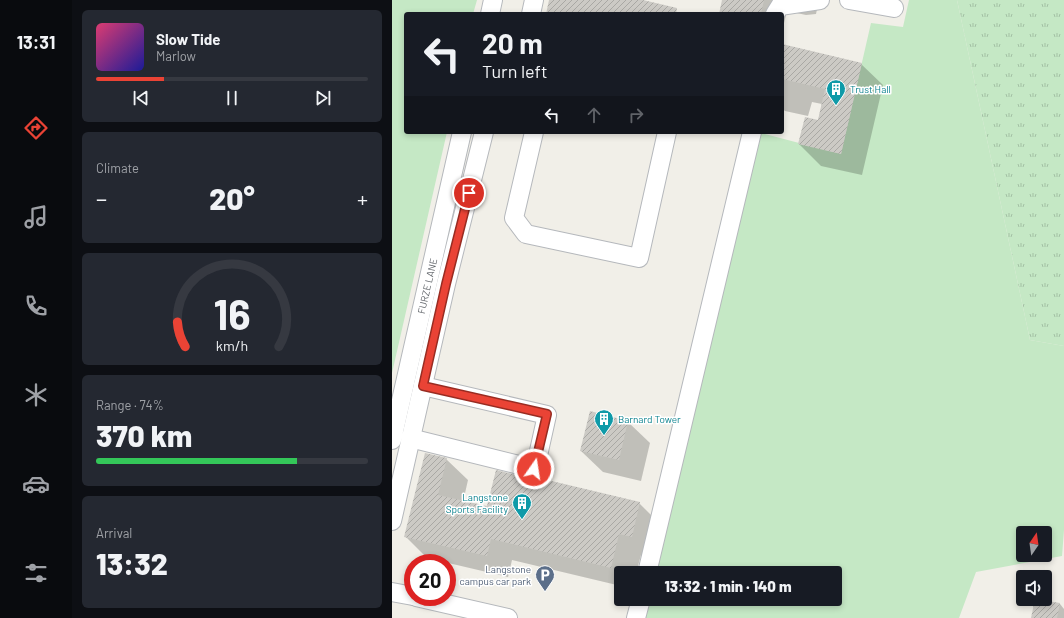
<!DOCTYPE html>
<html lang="en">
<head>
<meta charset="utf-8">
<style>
	body { margin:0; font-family:Barlow,sans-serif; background:#242831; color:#f1f3f6; height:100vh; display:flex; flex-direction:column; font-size:15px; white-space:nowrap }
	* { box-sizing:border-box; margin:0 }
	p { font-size:13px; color:#9ea1a6 }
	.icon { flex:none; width:22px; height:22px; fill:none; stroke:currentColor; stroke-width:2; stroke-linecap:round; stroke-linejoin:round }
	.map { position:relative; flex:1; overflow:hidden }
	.side { display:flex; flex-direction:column; gap:10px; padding:10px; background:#0d0f14; width:320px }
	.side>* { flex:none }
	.hud { position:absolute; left:12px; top:12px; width:380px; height:122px; border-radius:4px; box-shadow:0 2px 6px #0003; background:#171b24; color:#f1f3f6; overflow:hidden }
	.needle { width:26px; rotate:13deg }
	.buttons { position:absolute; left:624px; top:526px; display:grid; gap:8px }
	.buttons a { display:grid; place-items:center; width:36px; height:36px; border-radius:4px; background:#171b24; box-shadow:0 2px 6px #0003; font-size:20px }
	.speed { position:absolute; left:12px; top:554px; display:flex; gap:8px; font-size:20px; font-weight:700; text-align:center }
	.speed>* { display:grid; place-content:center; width:52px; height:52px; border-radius:50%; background:#171b24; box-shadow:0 2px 6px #0003; line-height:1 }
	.speed .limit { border:6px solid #d22; background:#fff; color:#111 }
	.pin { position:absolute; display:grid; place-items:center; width:34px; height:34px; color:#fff; margin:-17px; border:2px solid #fff; border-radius:50%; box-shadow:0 1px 4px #0007 }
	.me { position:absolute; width:44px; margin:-22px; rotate:13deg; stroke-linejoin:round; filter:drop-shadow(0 0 3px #0008) }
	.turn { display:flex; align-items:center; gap:14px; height:84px; padding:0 12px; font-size:18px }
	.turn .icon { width:52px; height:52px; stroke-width:2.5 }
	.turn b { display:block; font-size:28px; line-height:34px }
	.lanes { display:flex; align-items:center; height:38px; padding:0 12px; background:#0003; justify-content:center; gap:20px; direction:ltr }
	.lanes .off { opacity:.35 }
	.big { font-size:30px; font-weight:800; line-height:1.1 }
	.side .card { flex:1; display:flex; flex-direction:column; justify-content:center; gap:6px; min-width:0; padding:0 14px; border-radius:6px; background:#242831 }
	.side .dial { align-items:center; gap:0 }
	.dial svg { height:104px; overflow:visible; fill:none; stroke:#363941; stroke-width:7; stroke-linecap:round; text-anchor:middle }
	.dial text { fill:#f1f3f6; stroke:none }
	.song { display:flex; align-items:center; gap:12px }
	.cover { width:48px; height:48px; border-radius:6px; background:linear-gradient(135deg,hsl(340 70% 55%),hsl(240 70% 35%)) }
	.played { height:4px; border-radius:2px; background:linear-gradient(90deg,#ea4335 25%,#363941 25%) }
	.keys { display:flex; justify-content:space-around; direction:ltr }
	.heat { display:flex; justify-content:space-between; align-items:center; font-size:22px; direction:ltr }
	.charge { height:6px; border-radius:3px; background:linear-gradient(90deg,#34c759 74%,#363941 0) }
	.trip { position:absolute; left:222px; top:566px; width:228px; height:40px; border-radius:4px; background:#171b24; box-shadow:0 2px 6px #0003; font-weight:800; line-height:40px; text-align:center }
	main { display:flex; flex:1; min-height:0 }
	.menu { display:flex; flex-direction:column; width:72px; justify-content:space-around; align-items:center; background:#090b0e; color:#9ea1a6 }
	.menu .icon { width:28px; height:28px }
	.menu .active { color:#ea4335 }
	.menu b { font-size:18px; color:#f1f3f6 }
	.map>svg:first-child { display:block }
	.grass { fill:url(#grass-tufts) }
	.park { fill:#c5e8c5; fill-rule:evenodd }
	.shadow { fill:#0003 }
	.building { fill:url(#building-hatch) }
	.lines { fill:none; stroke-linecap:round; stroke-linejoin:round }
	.minor-casing { stroke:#b5b8bc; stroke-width:20 }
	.minor { stroke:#fff; stroke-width:18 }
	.route-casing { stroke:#982c22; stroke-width:10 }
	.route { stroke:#ea4335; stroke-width:7 }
	.labels { text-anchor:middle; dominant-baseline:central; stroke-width:3; stroke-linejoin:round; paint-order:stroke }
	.culture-label { font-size:10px; fill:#0d838f; stroke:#fff; text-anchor:start }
	.street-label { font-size:10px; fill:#5f6368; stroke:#fff }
	.service-label { font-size:10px; fill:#4e5e75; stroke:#fff; text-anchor:end }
</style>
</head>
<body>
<main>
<nav class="menu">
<b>13:31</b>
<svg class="icon active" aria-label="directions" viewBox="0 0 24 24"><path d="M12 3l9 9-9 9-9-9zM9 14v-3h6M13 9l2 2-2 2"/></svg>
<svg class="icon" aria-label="music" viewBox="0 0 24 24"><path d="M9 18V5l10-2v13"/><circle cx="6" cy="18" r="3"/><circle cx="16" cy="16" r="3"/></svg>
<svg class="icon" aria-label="phone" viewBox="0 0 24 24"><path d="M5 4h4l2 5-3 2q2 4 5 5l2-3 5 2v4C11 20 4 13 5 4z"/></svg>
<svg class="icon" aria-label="climate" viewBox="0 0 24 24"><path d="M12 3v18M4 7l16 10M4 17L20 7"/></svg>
<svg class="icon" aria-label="car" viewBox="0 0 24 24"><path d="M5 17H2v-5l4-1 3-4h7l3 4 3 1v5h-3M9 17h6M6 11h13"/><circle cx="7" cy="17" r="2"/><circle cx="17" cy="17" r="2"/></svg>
<svg class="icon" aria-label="filters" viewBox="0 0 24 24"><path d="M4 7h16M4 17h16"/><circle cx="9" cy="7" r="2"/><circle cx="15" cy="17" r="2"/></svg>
</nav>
<section class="side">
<div class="card">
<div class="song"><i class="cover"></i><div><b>Slow Tide</b><p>Marlow</p></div></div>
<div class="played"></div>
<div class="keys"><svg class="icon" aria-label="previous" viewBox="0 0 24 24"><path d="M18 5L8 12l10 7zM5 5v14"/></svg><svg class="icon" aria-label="pause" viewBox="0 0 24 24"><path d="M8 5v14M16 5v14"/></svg><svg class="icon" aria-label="next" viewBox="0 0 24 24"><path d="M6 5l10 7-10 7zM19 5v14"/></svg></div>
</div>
<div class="card"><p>Climate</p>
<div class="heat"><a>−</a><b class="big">20°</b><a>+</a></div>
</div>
<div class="card dial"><svg viewBox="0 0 100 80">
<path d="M14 69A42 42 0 1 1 86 69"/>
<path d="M14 69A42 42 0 0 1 8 50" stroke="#ea4335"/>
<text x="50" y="56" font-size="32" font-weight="700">16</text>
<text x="50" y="72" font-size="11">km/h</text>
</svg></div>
<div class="card"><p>Range · 74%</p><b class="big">370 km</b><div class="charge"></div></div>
<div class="card"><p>Arrival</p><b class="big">13:32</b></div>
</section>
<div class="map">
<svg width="672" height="618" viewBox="0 0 672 618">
	<defs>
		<pattern id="grass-tufts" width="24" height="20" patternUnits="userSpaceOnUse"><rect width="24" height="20" fill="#c5e8c5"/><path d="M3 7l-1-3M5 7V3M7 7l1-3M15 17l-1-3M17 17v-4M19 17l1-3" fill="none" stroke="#a3c0a4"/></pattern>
		<pattern id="building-hatch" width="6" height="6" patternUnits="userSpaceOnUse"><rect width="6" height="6" fill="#cccac5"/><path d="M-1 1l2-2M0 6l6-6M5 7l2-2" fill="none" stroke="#a9a8a4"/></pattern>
	</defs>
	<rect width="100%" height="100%" fill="#f1efe8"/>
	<polygon class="grass" points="565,0 672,0 672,346 638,340"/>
	<g class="park">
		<polygon points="0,0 85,0 81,14 14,14 14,132 55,132 0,373"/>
		<path d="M517,0H565L638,340L672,346V530L670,556L584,572L567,618H244L249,599H443V573H255L365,132L449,154L479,23L511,27ZM631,533H653V555H631Z"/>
	</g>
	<g class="shadow">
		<polygon points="331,0 427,0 424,14 414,15 395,11 390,31 390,14 328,14"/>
		<polygon points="390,45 469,64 491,85 470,175 429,166 407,144 426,121 430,104 420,102 416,116 393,111 390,108"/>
		<polygon points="198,413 236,422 258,443 249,481 211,472 189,451"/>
		<polygon points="54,459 76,480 71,502 96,508 247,503 269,525 261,558 249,555 244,573 229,573 229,586 120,560 116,577 35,558 14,537"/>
		<polygon points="668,604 672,609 672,618 640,618"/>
	</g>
	<g class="building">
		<polygon points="157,0 251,0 285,8 284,14 154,14"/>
		<polygon points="330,0 372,0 369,14 327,14"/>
		<polygon points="390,44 470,63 449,154 406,144 413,117 426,120 433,89 390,79"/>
		<polygon points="198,411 236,421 227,460 188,451"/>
		<polygon points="33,453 55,458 46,495 95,506 104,470 140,479 147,478 248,502 240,537 227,534 219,568 99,539 95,556 12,537"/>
		<polygon points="643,599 668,603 665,618 639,618"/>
	</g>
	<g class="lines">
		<g class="minor-casing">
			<g id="minor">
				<polyline points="457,0 502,8"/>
				<polyline points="98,14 101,0"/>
				<polyline points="139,14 142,0"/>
				<polyline points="383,14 388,6 428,0"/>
				<polyline points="142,132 122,218 134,234 247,258 275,132"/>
				<polyline points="18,438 143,469 155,415 31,386"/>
				<polyline points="0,440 70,132"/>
				<polyline points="0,521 54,284 92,132"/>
				<polyline points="255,573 360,132"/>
				<polyline points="0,592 21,596"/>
				<polyline points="24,597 116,618"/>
				<polyline points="244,618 249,599"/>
			</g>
		</g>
		<use href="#minor" class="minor"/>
	</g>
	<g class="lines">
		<g class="route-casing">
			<polyline id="route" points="77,193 54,284 31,386 155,414 142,469"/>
		</g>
		<use href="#route" class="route"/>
	</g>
	<defs>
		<g id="building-pin" transform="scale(1)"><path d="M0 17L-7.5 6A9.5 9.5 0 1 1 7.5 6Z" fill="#0f9aa8" stroke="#fff"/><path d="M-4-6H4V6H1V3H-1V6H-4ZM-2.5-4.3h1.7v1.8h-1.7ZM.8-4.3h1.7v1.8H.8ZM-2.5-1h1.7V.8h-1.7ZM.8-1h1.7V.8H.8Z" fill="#fff"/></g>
		<g id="parking-pin" transform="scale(1)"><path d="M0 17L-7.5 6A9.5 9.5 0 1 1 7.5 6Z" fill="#5c6f8a" stroke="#fff"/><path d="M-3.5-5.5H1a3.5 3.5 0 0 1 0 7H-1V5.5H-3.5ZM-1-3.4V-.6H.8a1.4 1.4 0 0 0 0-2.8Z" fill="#fff"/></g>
	</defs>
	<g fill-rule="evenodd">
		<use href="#building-pin" x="444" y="89"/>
		<use href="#building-pin" x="212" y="419"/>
		<use href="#building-pin" x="130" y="503"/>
		<use href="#parking-pin" x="153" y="575"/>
	</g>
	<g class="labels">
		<g class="culture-label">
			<text x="458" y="89">Trust Hall</text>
			<text x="226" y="419">Barnard Tower</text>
			<text x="116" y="497" text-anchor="end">Langstone<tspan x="116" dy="12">Sports Facility</tspan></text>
		</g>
		<g class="street-label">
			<text transform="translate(35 286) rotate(-77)">FURZE LANE</text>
		</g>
		<g class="service-label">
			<text x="139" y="569">Langstone<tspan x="139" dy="12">campus car park</tspan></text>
		</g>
	</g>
</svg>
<div class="buttons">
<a><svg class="needle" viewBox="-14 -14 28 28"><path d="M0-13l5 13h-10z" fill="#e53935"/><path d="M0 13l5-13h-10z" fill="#9ea1a6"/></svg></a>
<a><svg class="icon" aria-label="sound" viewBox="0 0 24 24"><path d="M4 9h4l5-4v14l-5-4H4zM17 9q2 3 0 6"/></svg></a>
</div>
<div class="speed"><div class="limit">20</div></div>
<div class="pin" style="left:77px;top:193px;background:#d93025"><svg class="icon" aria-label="arrive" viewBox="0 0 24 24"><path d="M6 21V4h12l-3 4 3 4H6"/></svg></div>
<svg class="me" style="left:142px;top:469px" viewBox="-20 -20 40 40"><circle r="17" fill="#ea4335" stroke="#fff" stroke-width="3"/><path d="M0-11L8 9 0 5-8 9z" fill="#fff"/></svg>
<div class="trip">13:32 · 1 min · 140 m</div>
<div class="hud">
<div class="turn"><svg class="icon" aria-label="left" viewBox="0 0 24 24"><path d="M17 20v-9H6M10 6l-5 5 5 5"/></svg><div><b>20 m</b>Turn left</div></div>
<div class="lanes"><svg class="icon" aria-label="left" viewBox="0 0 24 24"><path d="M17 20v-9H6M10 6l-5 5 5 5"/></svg><svg class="icon off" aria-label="ahead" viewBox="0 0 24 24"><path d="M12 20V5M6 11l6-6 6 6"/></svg><svg class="icon off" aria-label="right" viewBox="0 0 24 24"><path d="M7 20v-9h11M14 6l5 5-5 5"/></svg></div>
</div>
</div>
</main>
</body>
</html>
